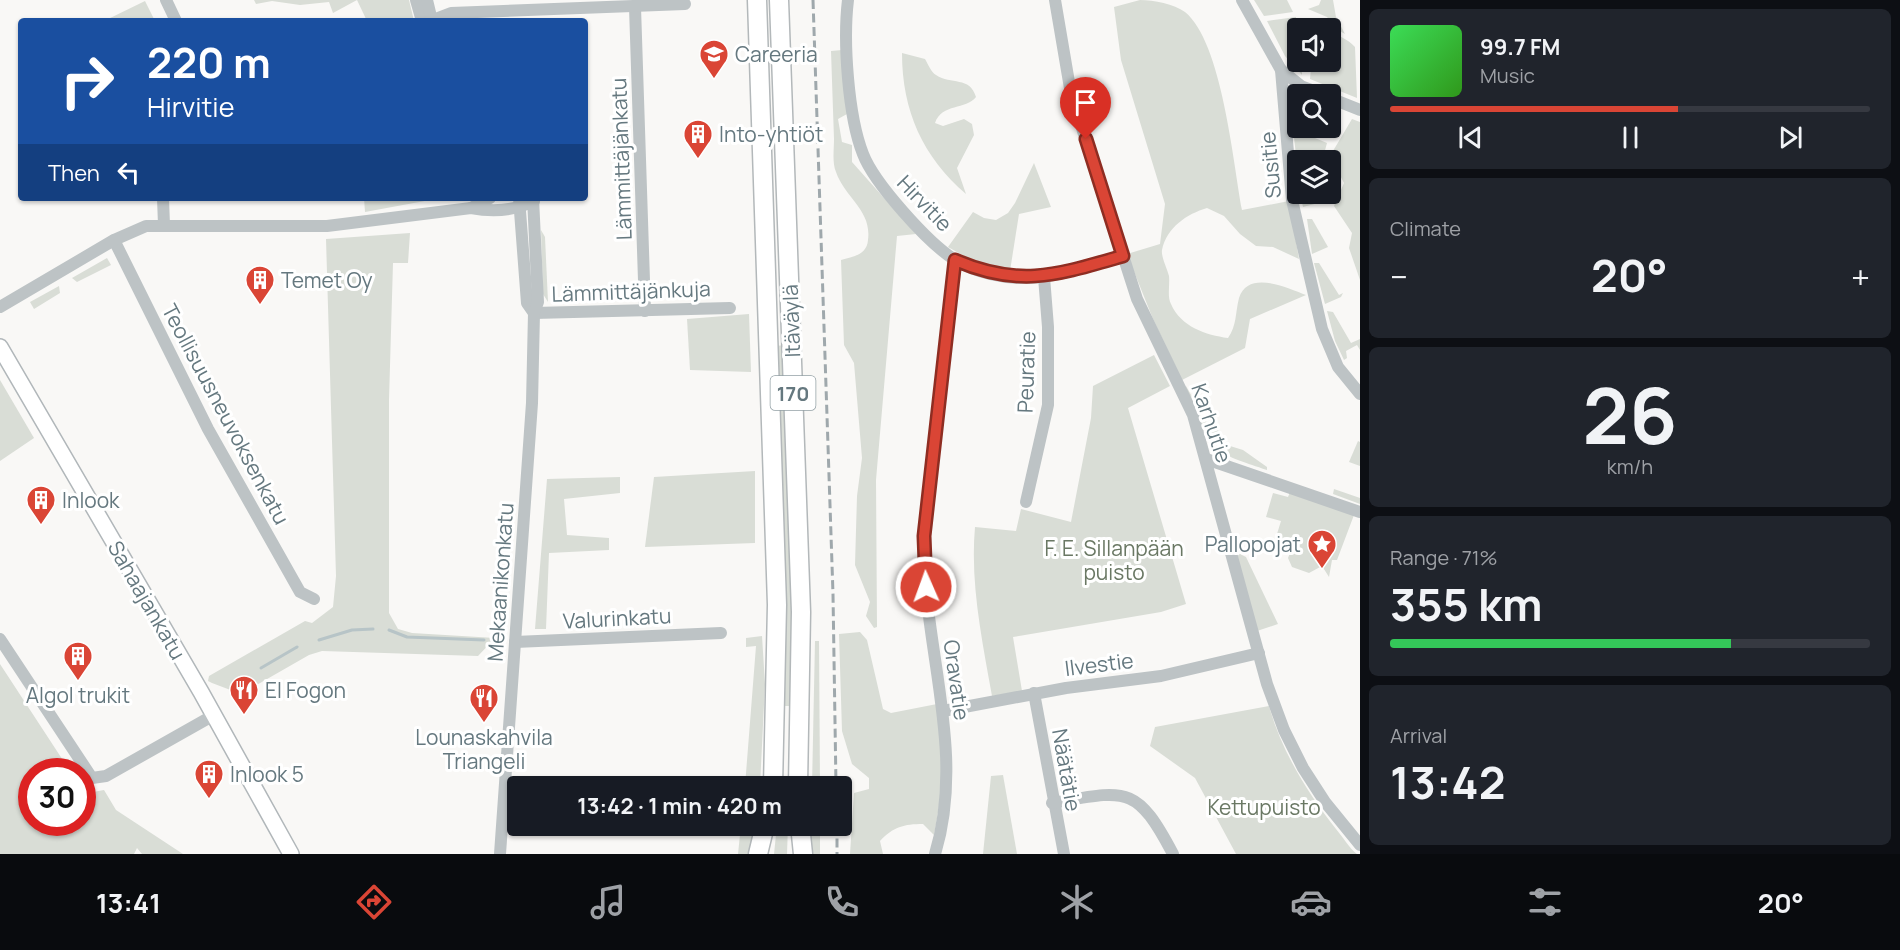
<!DOCTYPE html>
<html lang="en">
<head>
<meta charset="utf-8">
<style>
	body { margin:0; font-family:Manrope,sans-serif; background:#20242c; color:#f1f3f6; height:100vh; display:flex; flex-direction:column; font-size:22px; white-space:nowrap }
	* { box-sizing:border-box; margin:0 }
	p { font-size:20px; color:#9ea1a6 }
	.icon { flex:none; width:33px; height:33px; fill:none; stroke:currentColor; stroke-width:2; stroke-linecap:round; stroke-linejoin:round }
	.map { position:relative; flex:1; overflow:hidden }
	.details { display:flex; flex-direction:column; gap:9px; padding:9px; background:#0d0f14; width:540px }
	.details>* { flex:none }
	.banner { position:absolute; left:18px; top:18px; width:570px; height:183px; border-radius:6px; box-shadow:0 2px 4px #0004; background:#1a4fa0; color:#fff; overflow:hidden }
	.controls { position:absolute; left:1287px; top:18px; display:grid; gap:12px }
	.controls a { display:grid; place-items:center; width:54px; height:54px; border-radius:6px; background:#171b24; box-shadow:0 2px 4px #0004; font-size:30px }
	.speed { position:absolute; left:18px; top:758px; display:flex; gap:12px; font-size:30px; font-weight:700; text-align:center }
	.speed>* { display:grid; place-content:center; width:78px; height:78px; border-radius:50%; background:#171b24; box-shadow:0 2px 4px #0004; line-height:1 }
	.speed .limit { border:9px solid #d22; background:#fff; color:#111 }
	.pin { position:absolute; display:grid; place-items:center; width:51px; height:51px; color:#fff; margin:-62px -26px; border-radius:50% 50% 50% 0; rotate:-45deg; box-shadow:0 0 6px #0007 }
	.pin .icon { rotate:45deg }
	.me { position:absolute; width:66px; margin:-33px; rotate:358deg; stroke-linejoin:round; filter:drop-shadow(0 0 4px #0008) }
	.turn { display:flex; align-items:center; gap:21px; height:126px; padding:0 30px; font-size:27px }
	.turn .icon { width:78px; height:78px; stroke-width:2.5 }
	.turn b { display:block; font-size:42px; line-height:51px }
	.then { display:flex; align-items:center; height:57px; padding:0 30px; background:#0003; gap:12px; font-size:22px }
	.big { font-size:45px; font-weight:700; line-height:1.1 }
	.details .widget { flex:1; display:flex; flex-direction:column; justify-content:center; gap:9px; min-width:0; padding:0 21px; border-radius:9px; background:#20242c }
	.details .dial { align-items:center; gap:0 }
	.dial b { font-size:78px; line-height:1 }
	.song { display:flex; align-items:center; gap:18px }
	.cover { width:72px; height:72px; border-radius:9px; background:linear-gradient(135deg,hsl(130 70% 55%),hsl(110 70% 35%)) }
	.played { height:6px; border-radius:3px; background:linear-gradient(90deg,#da4535 60%,#363941 60%) }
	.keys { display:flex; justify-content:space-around; direction:ltr }
	.heat { display:flex; justify-content:space-between; align-items:center; font-size:33px; direction:ltr }
	.charge { height:9px; border-radius:4px; background:linear-gradient(90deg,#34c759 71%,#363941 0) }
	.trip { position:absolute; left:507px; top:776px; width:345px; height:60px; border-radius:6px; background:#171b24; box-shadow:0 2px 4px #0004; font-weight:700; line-height:60px; text-align:center }
	.tabs { display:flex; height:96px; justify-content:space-around; align-items:center; background:#090b0e; color:#9ea1a6 }
	.tabs .icon { width:42px; height:42px }
	.tabs .selected { color:#da4535 }
	.tabs b { font-size:27px; color:#f1f3f6 }
	main { display:flex; flex:1; min-height:0 }
	.map>svg:first-child { display:block }
	.green { fill:#d9ddd6 }
	.lines { fill:none; stroke-linecap:round; stroke-linejoin:round }
	.stream { stroke:#b7c4c7; stroke-width:3 }
	.major-casing { stroke:#b1b7ba; stroke-width:18 }
	.highway-casing { stroke:#b3b8ba; stroke-width:21 }
	.minor { stroke:#bdc3c5; stroke-width:12 }
	.major { stroke:#fff; stroke-width:15 }
	.highway { stroke:#fff; stroke-width:18 }
	.rail { stroke:#9fa8ac; stroke-width:3; stroke-dasharray:9 4.5; stroke-linecap:butt }
	.route-casing { stroke:#8e2d22; stroke-width:15 }
	.route { stroke:#da4535; stroke-width:10 }
	.labels { text-anchor:middle; dominant-baseline:central; stroke-width:6; stroke-linejoin:round; paint-order:stroke }
	.shield { fill:#fff; stroke:#93a0a5; stroke-width:1.5 }
	.shield-label { font-size:20px; font-weight:bold; fill:#65787f }
	.poi-label { font-size:21px; fill:#65787f; stroke:#fff; text-anchor:start }
	.street-label { font-size:21px; fill:#65787f; stroke:#fff }
	.park-label { font-size:21px; fill:#6a7864; stroke:#fff }
</style>
</head>
<body>
<main>
<div class="map">
<svg width="1360" height="854" viewBox="0 0 1360 854">
	<rect width="100%" height="100%" fill="#f9f8f6"/>
	<g class="green">
		<polygon points="254,0 357,0 333,13 329,2 300,5 272,1 256,4"/>
		<polygon points="357,0 409,0 414,21 367,21"/>
		<path d="M1140,0C1154,0 1174,4 1185,12C1222,42 1233,162 1242,210L1289,201L1299,259L1273,247L1256,246L1240,234L1224,216L1207,208C1187,214 1167,227 1162,250C1161,257 1167,268 1169,276C1170,285 1167,297 1171,304C1181,327 1206,335 1228,338C1237,325 1235,314 1239,298C1248,269 1288,288 1306,295L1250,319L1245,348L1182,380L1153,319L1127,254L1160,244L1165,204L1121,60L1114,7Z"/>
		<polygon points="1254,0 1287,0 1293,12 1264,16"/>
		<polygon points="1321,0 1333,0 1336,17 1345,34 1338,30 1327,17 1308,9 1319,5"/>
		<polygon points="145,1 155,21 104,21"/>
		<polygon points="1296,17 1298,62 1302,62 1302,75 1285,56 1267,21"/>
		<path d="M1330,29C1338,37 1347,38 1355,47L1357,98L1310,79L1311,68L1323,67L1326,62H1330Z"/>
		<path d="M842,50L847,114L838,119L842,142L852,145V162L916,234L897,236L876,480L877,627L874,628L866,616L870,602L855,565L857,496L862,458L854,363L844,345L841,260C852,257 867,255 868,240C872,210 845,198 836,172C832,163 834,149 834,139C833,110 832,81 831,51Z"/>
		<path d="M902,53L925,59C928,64 931,72 936,75C951,85 970,76 976,97C966,110 942,103 935,123L943,126L964,119L972,124L974,135L957,168L966,194C923,157 902,111 902,53Z"/>
		<polygon points="1297,96 1298,128 1302,128 1303,133 1327,143 1324,154 1296,155 1290,102 1293,97"/>
		<polygon points="1352,119 1360,122 1360,280 1349,248 1352,233 1334,206 1344,183 1330,156"/>
		<polygon points="1034,163 1051,207 1019,214 1010,271 973,261 948,247 973,212 984,218 996,220 1008,213 1015,203"/>
		<polygon points="1338,186 1330,200 1303,207 1300,194 1330,194 1331,190"/>
		<polygon points="364,198 441,198 365,212"/>
		<polygon points="1307,219 1312,219 1328,247 1312,254"/>
		<polygon points="541,230 545,237 548,302 543,294"/>
		<polygon points="410,233 408,263 393,263 389,400 389,613 398,629 412,633 495,638 478,656 322,651 309,655 241,694 212,683 208,681 209,676 305,621 312,623 333,607 336,576 326,239"/>
		<polygon points="107,258 111,265 77,282 72,278"/>
		<polygon points="1314,263 1319,263 1339,295 1343,293 1341,297 1325,304"/>
		<polygon points="59,286 60,293 34,309 30,302"/>
		<polygon points="1327,311 1333,312 1351,343 1360,339 1360,350 1357,345 1346,351 1347,358 1344,360 1335,341"/>
		<polygon points="749,314 751,372 690,370 687,319"/>
		<polygon points="785,345 792,527 794,706 784,706 783,528 776,346"/>
		<path d="M1154,355L1170,386L1128,408L1186,604L1161,612L1013,637L1022,691L992,696C982,639 970,584 975,527L1016,531L1021,509L1071,522L1091,418L1093,386Z"/>
		<polygon points="0,380 34,438 0,461"/>
		<path d="M1186,386L1207,423L1217,429L1230,446L1243,450L1267,467V470C1224,455 1213,456 1195,411C1192,403 1186,393 1186,386Z"/>
		<polygon points="1358,441 1360,442 1360,466 1349,462"/>
		<polygon points="755,471 755,543 645,547 654,477"/>
		<polygon points="620,477 620,493 564,499 567,535 609,538 609,550 549,553 546,629 535,629 547,479"/>
		<polygon points="1334,489 1360,498 1360,504 1333,494"/>
		<polygon points="1290,492 1354,515 1337,560 1332,560 1329,577 1322,566 1309,573 1292,567 1288,558 1292,548 1277,534 1281,521 1266,517 1273,493 1288,497"/>
		<polygon points="1240,554 1246,557 1278,624 1257,631 1237,556"/>
		<path d="M860,632L867,640L883,709L891,713L937,704C943,754 944,786 934,835L923,824C904,824 893,827 880,841L883,854H850L854,793L869,789V778L852,764L842,731L839,634Z"/>
		<polygon points="762,636 765,684 760,786 745,786 756,646 746,647 746,638"/>
		<polygon points="815,641 819,641 820,786 812,786"/>
		<polygon points="0,664 70,771 32,771 32,822 82,822 83,787 93,792 104,790 116,810 183,854 142,854 137,848 134,854 0,854"/>
		<path d="M1269,706C1282,752 1307,792 1336,829C1343,837 1349,848 1357,854H1236L1195,778L1150,746L1155,727Z"/>
		<polygon points="1003,775 1017,854 983,854 991,776"/>
		<polygon points="741,825 757,825 754,854 738,854"/>
		<polygon points="777,825 788,825 787,854 774,854"/>
		<rect x="811" y="825" width="9" height="29"/>
	</g>
	<g class="lines">
		<g class="stream">
			<polyline points="389,630 407,637 484,640"/>
			<polyline points="319,640 352,630 373,629"/>
			<polyline points="261,668 297,647"/>
		</g>
		<g class="major-casing">
			<polyline id="major" points="0,347 201,692 291,854"/>
		</g>
		<g class="highway-casing">
			<g id="highway">
				<polyline points="757,0 777,605 773,786"/>
				<polyline points="779,0 801,612 798,786"/>
				<polyline points="800,825 803,854"/>
				<polyline points="758,854 765,825"/>
			</g>
		</g>
		<g class="minor">
			<polyline points="166,0 176,21"/>
			<polyline points="416,0 422,21"/>
			<polyline points="427,0 432,21"/>
			<path d="M848,0C843,41 848,116 863,154C874,183 928,243 955,260C976,273 1005,279 1029,278C1060,277 1093,264 1123,256"/>
			<polyline points="1055,0 1071,94 1137,299 1193,415 1267,684 1284,730 1303,768 1325,802 1360,845"/>
			<polyline points="1242,0 1281,70 1292,200 1322,329 1338,367 1360,394"/>
			<polyline points="635,7 645,311"/>
			<polyline points="430,21 451,13 685,4"/>
			<polyline points="1281,70 1301,86 1322,94"/>
			<polyline points="1330,98 1360,110"/>
			<polyline points="163,198 164,225"/>
			<polyline points="519,198 527,303 534,313"/>
			<polyline points="471,208 490,198"/>
			<polyline points="114,240 208,429 300,592 314,599"/>
			<path d="M0,307L114,240L146,226H327L471,208C492,212 514,211 534,201"/>
			<polyline points="534,313 730,308"/>
			<polyline points="1206,459 1360,512"/>
			<polyline points="1026,502 1048,405 1048,327 1044,277"/>
			<polyline points="0,639 92,778 106,776 214,715"/>
			<polyline points="515,642 721,633"/>
			<polyline points="1034,693 1064,854"/>
			<polyline points="943,711 1066,688 1161,676 1259,653"/>
			<path d="M1052,803C1127,790 1136,784 1173,854"/>
			<polyline points="500,854 532,403 534,313 538,302 533,198"/>
			<path d="M935,854C967,749 921,643 924,537C925,508 931,479 934,451C941,387 948,323 955,260"/>
		</g>
		<use href="#major" class="major"/>
		<use href="#highway" class="highway"/>
		<g class="rail">
			<polyline points="813,0 833,594 836,786"/>
			<polyline points="837,825 837,854"/>
		</g>
	</g>
	<g class="lines">
		<g class="route-casing">
			<path id="route" d="M926,587L924,536L955,260C1020,288 1057,275 1123,256L1086,139"/>
		</g>
		<use href="#route" class="route"/>
	</g>
	<defs>
		<g id="school-pin" transform="scale(1.5)"><path d="M0 17L-7.5 6A9.5 9.5 0 1 1 7.5 6Z" fill="#da4535" stroke="#fff"/><path d="M0-5L7-2L0 1L-7-2ZM-4 1L0 2.5L4 1V4Q0 6-4 4Z" fill="#fff"/></g>
		<g id="building-pin" transform="scale(1.5)"><path d="M0 17L-7.5 6A9.5 9.5 0 1 1 7.5 6Z" fill="#da4535" stroke="#fff"/><path d="M-4-6H4V6H1V3H-1V6H-4ZM-2.5-4.3h1.7v1.8h-1.7ZM.8-4.3h1.7v1.8H.8ZM-2.5-1h1.7V.8h-1.7ZM.8-1h1.7V.8H.8Z" fill="#fff"/></g>
		<g id="sight-pin" transform="scale(1.5)"><path d="M0 17L-7.5 6A9.5 9.5 0 1 1 7.5 6Z" fill="#da4535" stroke="#fff"/><path d="M0-6L1.8-2.2L6-1.7L2.9 1.2L3.7 5.4L0 3.3L-3.7 5.4L-2.9 1.2L-6-1.7L-1.8-2.2Z" fill="#fff"/></g>
		<g id="restaurant-pin" transform="scale(1.5)"><path d="M0 17L-7.5 6A9.5 9.5 0 1 1 7.5 6Z" fill="#da4535" stroke="#fff"/><path d="M-5-6h1v4h1v-4h1v4h1v-4h1v5L-1.5 .5V6h-2V.5L-5-1ZM5-6V6H3V1.5H1.5Q1.5-4 5-6Z" fill="#fff"/></g>
	</defs>
	<g fill-rule="evenodd">
		<use href="#school-pin" x="714" y="54"/>
		<use href="#building-pin" x="698" y="134"/>
		<use href="#building-pin" x="260" y="280"/>
		<use href="#building-pin" x="41" y="500"/>
		<use href="#sight-pin" x="1322" y="544"/>
		<use href="#building-pin" x="78" y="656"/>
		<use href="#restaurant-pin" x="244" y="690"/>
		<use href="#restaurant-pin" x="484" y="698"/>
		<use href="#building-pin" x="209" y="774"/>
	</g>
	<g class="labels">
		<rect class="shield" x="770.5" y="376" width="45" height="34" rx="4.5"/>
		<g class="shield-label">
			<text x="793" y="393">170</text>
		</g>
		<g class="poi-label">
			<text x="735" y="54">Careeria</text>
			<text x="719" y="134">Into-yhtiöt</text>
			<text x="281" y="280">Temet Oy</text>
			<text x="62" y="500">Inlook</text>
			<text x="1301" y="544" text-anchor="end">Pallopojat</text>
			<text x="265" y="690">El Fogon</text>
			<text x="78" y="695" text-anchor="middle">Algol trukit</text>
			<text x="484" y="737" text-anchor="middle">Lounaskahvila<tspan x="484" dy="24">Triangeli</tspan></text>
			<text x="230" y="774">Inlook 5</text>
		</g>
		<g class="street-label">
			<text transform="translate(621 159) rotate(-92)">Lämmittäjänkatu</text>
			<text transform="translate(1270 165) rotate(-95)">Susitie</text>
			<text transform="translate(925 203) rotate(46)">Hirvitie</text>
			<text transform="translate(631 291) rotate(-2)">Lämmittäjänkuja</text>
			<text transform="translate(791 321) rotate(-92)">Itäväylä</text>
			<text transform="translate(1026 372) rotate(-88)">Peuratie</text>
			<text transform="translate(226 414) rotate(62)">Teollisuusneuvoksenkatu</text>
			<text transform="translate(1212 423) rotate(71)">Karhutie</text>
			<text transform="translate(500 582) rotate(-86)">Mekaanikonkatu</text>
			<text transform="translate(147 600) rotate(60)">Sahaajankatu</text>
			<text transform="translate(617 618) rotate(-3)">Valurinkatu</text>
			<text transform="translate(1099 664) rotate(-7)">Ilvestie</text>
			<text transform="translate(957 680) rotate(82)">Oravatie</text>
			<text transform="translate(1067 770) rotate(80)">Näätätie</text>
		</g>
		<g class="park-label">
			<text x="1114" y="548">F. E. Sillanpään<tspan x="1114" dy="24">puisto</tspan></text>
			<text x="1264" y="807">Kettupuisto</text>
		</g>
	</g>
</svg>
<div class="controls">
<a><svg class="icon" aria-label="sound" viewBox="0 0 24 24"><path d="M4 9h4l5-4v14l-5-4H4zM17 9q2 3 0 6"/></svg></a>
<a><svg class="icon" aria-label="search" viewBox="0 0 24 24"><circle cx="10" cy="10" r="6"/><path d="M15 15l6 6"/></svg></a>
<a><svg class="icon" aria-label="layers" viewBox="0 0 24 24"><path d="M12 4l9 5-9 5-9-5zM3 14l9 5 9-5"/></svg></a>
</div>
<div class="speed"><div class="limit">30</div></div>
<div class="pin" style="left:1086px;top:139px;background:#d93025"><svg class="icon" aria-label="arrive" viewBox="0 0 24 24"><path d="M6 21V4h12l-3 4 3 4H6"/></svg></div>
<svg class="me" style="left:926px;top:587px" viewBox="-20 -20 40 40"><circle r="17" fill="#da4535" stroke="#fff" stroke-width="3"/><path d="M0-11L8 9 0 5-8 9z" fill="#fff"/></svg>
<div class="trip">13:42 · 1 min · 420 m</div>
<div class="banner">
<div class="turn"><svg class="icon" aria-label="right" viewBox="0 0 24 24"><path d="M7 20v-9h11M14 6l5 5-5 5"/></svg><div><b>220 m</b>Hirvitie</div></div>
<div class="then">Then<svg class="icon" aria-label="left" viewBox="0 0 24 24"><path d="M17 20v-9H6M10 6l-5 5 5 5"/></svg></div>
</div>
</div>
<section class="details">
<div class="widget">
<div class="song"><i class="cover"></i><div><b>99.7 FM</b><p>Music</p></div></div>
<div class="played"></div>
<div class="keys"><svg class="icon" aria-label="previous" viewBox="0 0 24 24"><path d="M18 5L8 12l10 7zM5 5v14"/></svg><svg class="icon" aria-label="pause" viewBox="0 0 24 24"><path d="M8 5v14M16 5v14"/></svg><svg class="icon" aria-label="next" viewBox="0 0 24 24"><path d="M6 5l10 7-10 7zM19 5v14"/></svg></div>
</div>
<div class="widget"><p>Climate</p>
<div class="heat"><a>−</a><b class="big">20°</b><a>+</a></div>
</div>
<div class="widget dial"><b>26</b><p>km/h</p></div>
<div class="widget"><p>Range · 71%</p><b class="big">355 km</b><div class="charge"></div></div>
<div class="widget"><p>Arrival</p><b class="big">13:42</b></div>
</section>
</main>
<nav class="tabs">
<b>13:41</b>
<svg class="icon selected" aria-label="directions" viewBox="0 0 24 24"><path d="M12 3l9 9-9 9-9-9zM9 14v-3h6M13 9l2 2-2 2"/></svg>
<svg class="icon" aria-label="music" viewBox="0 0 24 24"><path d="M9 18V5l10-2v13"/><circle cx="6" cy="18" r="3"/><circle cx="16" cy="16" r="3"/></svg>
<svg class="icon" aria-label="phone" viewBox="0 0 24 24"><path d="M5 4h4l2 5-3 2q2 4 5 5l2-3 5 2v4C11 20 4 13 5 4z"/></svg>
<svg class="icon" aria-label="climate" viewBox="0 0 24 24"><path d="M12 3v18M4 7l16 10M4 17L20 7"/></svg>
<svg class="icon" aria-label="car" viewBox="0 0 24 24"><path d="M5 17H2v-5l4-1 3-4h7l3 4 3 1v5h-3M9 17h6M6 11h13"/><circle cx="7" cy="17" r="2"/><circle cx="17" cy="17" r="2"/></svg>
<svg class="icon" aria-label="filters" viewBox="0 0 24 24"><path d="M4 7h16M4 17h16"/><circle cx="9" cy="7" r="2"/><circle cx="15" cy="17" r="2"/></svg>
<b>20°</b>
</nav>
</body>
</html>
